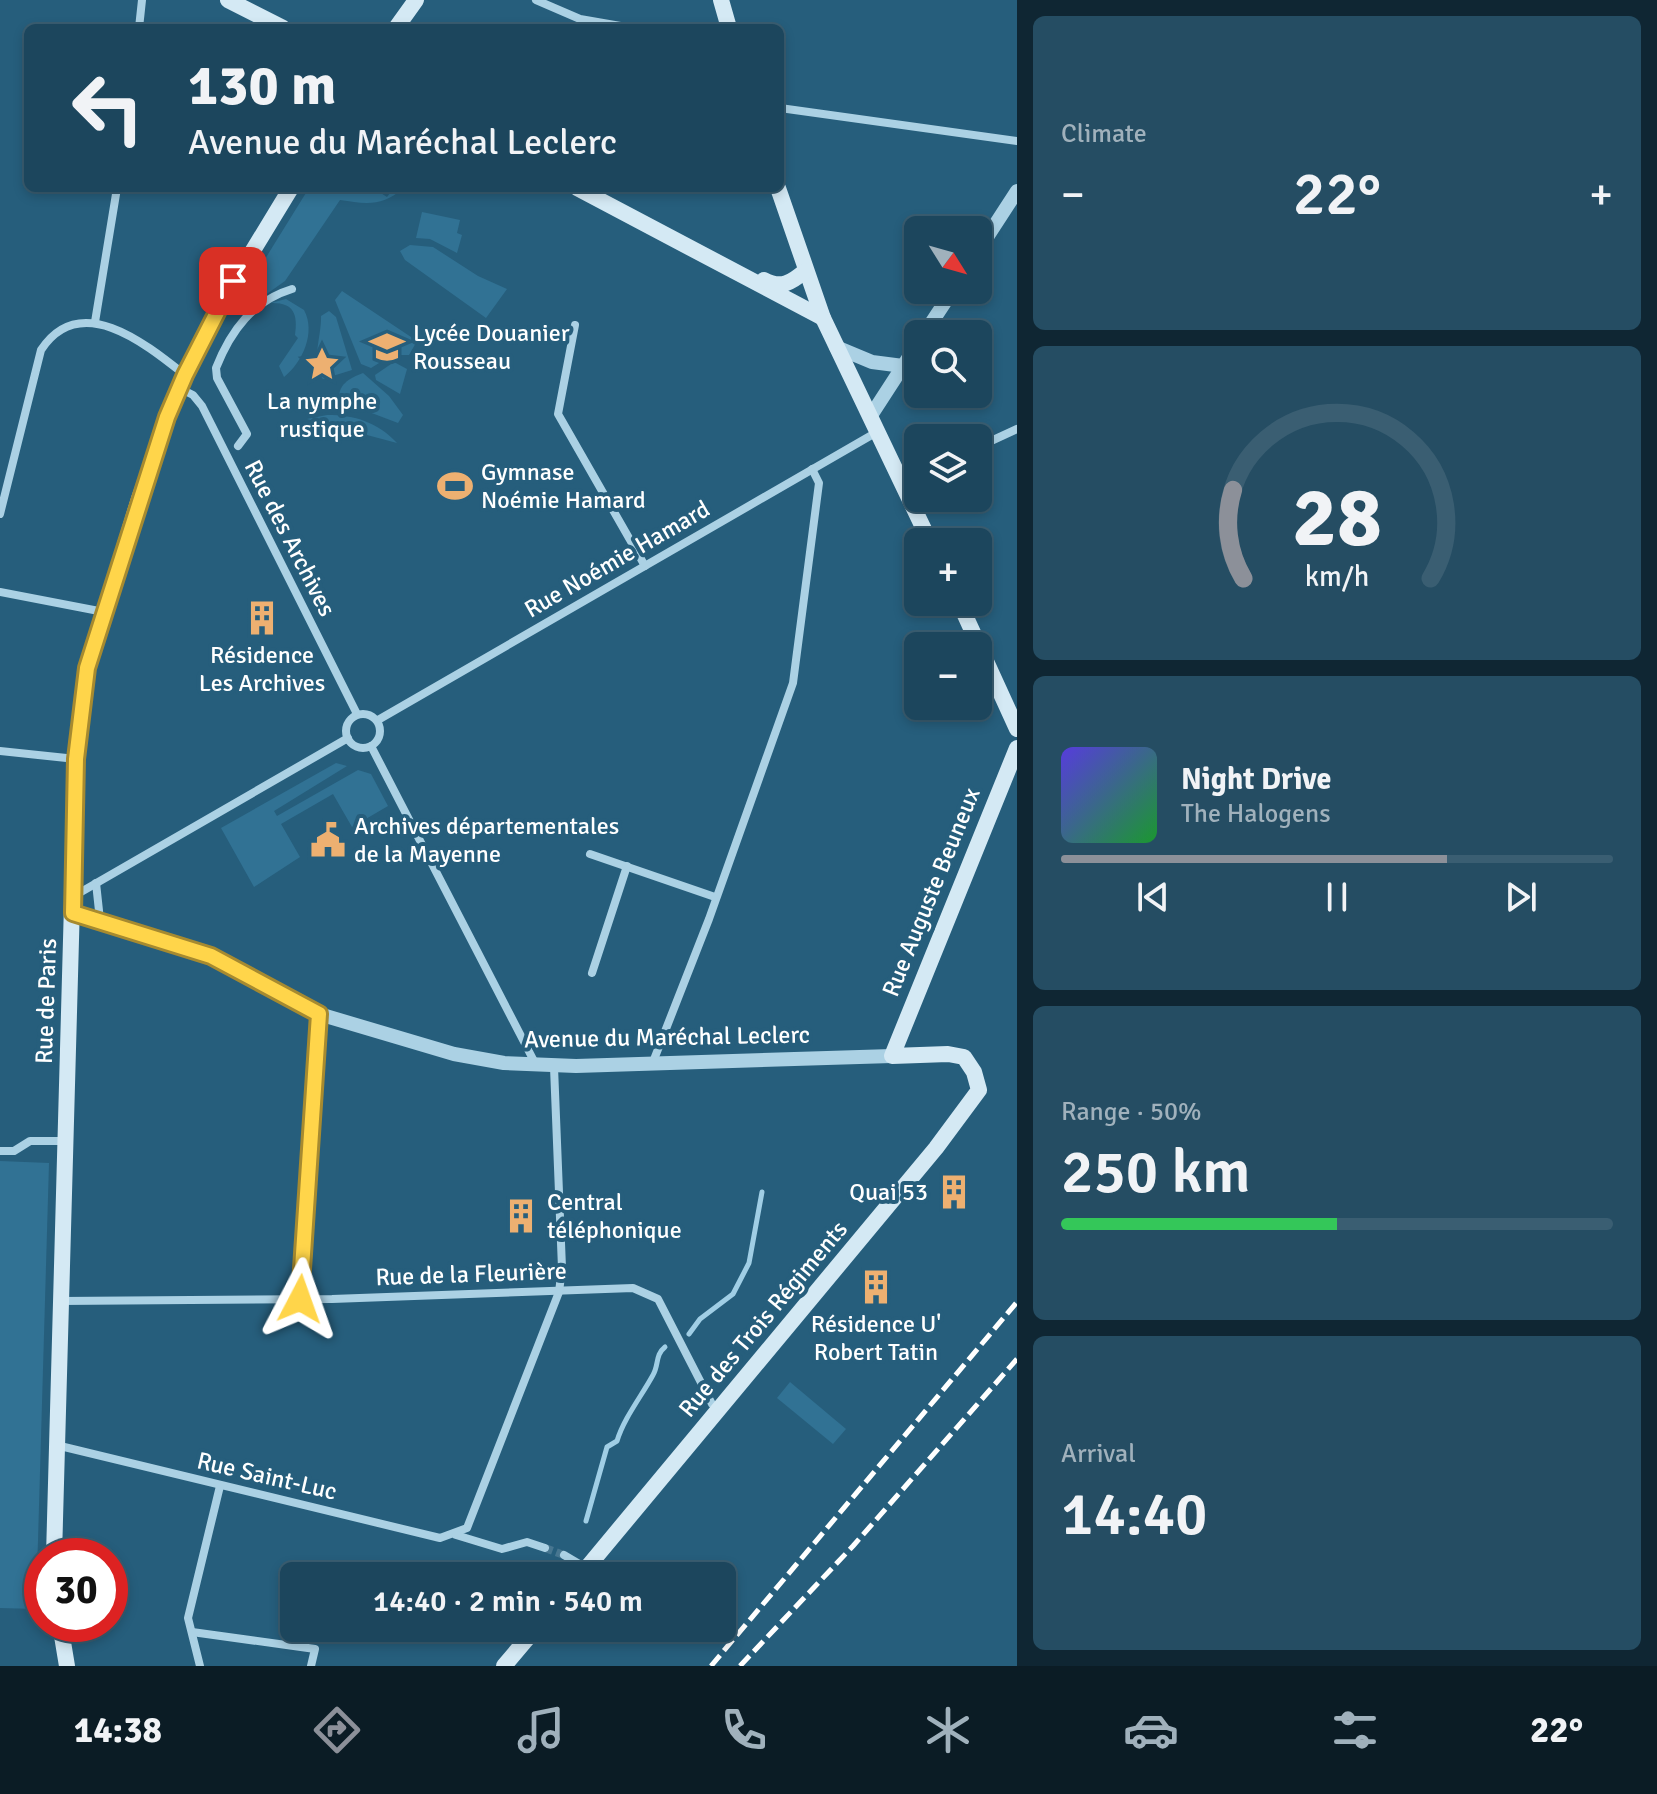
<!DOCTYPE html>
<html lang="en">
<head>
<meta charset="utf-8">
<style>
	body { margin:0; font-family:Signika,sans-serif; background:#254d63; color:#f1f3f6; height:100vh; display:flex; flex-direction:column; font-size:30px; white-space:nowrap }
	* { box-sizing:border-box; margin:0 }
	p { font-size:26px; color:#a0b1bc }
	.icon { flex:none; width:44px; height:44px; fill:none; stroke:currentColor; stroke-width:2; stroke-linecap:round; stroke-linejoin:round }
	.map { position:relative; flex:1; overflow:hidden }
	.drawer { display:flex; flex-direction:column; gap:16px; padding:16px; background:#0f2633; width:640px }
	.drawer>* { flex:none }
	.banner { position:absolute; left:24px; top:24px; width:760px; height:168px; border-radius:12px; box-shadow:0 4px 12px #0003,0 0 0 2px #3a5e72; background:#1c465d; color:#f1f3f6; overflow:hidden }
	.needle { width:52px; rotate:127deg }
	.buttons { position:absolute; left:904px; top:216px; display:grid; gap:16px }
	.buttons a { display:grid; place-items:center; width:88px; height:88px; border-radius:12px; background:#1c465d; box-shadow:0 4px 12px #0003,0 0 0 2px #3a5e72; font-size:40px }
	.speed { position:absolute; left:24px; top:1538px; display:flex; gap:16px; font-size:40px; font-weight:700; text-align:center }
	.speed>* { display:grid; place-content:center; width:104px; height:104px; border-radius:50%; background:#1c465d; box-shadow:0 4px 12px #0003,0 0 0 2px #3a5e72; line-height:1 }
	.speed .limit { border:12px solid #d22; background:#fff; color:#111 }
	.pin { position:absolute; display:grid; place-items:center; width:68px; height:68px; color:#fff; margin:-34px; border-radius:16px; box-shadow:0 4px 12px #0006 }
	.me { position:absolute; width:88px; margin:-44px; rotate:4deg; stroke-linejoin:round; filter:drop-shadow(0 0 6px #0008) }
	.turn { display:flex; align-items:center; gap:28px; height:168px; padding:0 32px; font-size:36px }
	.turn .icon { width:104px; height:104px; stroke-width:2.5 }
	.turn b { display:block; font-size:56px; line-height:68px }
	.big { font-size:60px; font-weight:600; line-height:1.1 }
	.drawer .tile { flex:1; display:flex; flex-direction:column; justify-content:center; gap:12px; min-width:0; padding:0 28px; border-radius:12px; background:#254d63 }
	.drawer .dial { align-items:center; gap:0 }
	.dial svg { height:208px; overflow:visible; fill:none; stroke:#3a5e72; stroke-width:7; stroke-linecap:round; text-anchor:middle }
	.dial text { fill:#f1f3f6; stroke:none }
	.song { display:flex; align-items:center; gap:24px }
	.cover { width:96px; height:96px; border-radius:12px; background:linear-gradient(135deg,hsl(250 70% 55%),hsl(130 70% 35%)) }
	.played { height:8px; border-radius:4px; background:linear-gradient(90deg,#8c9099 70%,#3a5e72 70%) }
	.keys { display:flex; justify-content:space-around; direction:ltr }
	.heat { display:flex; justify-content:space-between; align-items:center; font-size:44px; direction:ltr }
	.charge { height:12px; border-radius:6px; background:linear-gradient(90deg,#34c759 50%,#3a5e72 0) }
	.trip { position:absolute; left:280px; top:1562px; width:456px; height:80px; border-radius:12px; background:#1c465d; box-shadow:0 4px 12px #0003,0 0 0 2px #3a5e72; font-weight:600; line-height:80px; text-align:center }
	.dock { display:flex; height:128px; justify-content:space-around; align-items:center; background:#0b1c25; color:#a0b1bc }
	.dock .icon { width:56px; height:56px }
	.dock .active { color:#8c9099 }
	.dock b { font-size:36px; color:#f1f3f6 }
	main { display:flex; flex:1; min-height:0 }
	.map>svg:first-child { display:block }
	.green { fill:#317294 }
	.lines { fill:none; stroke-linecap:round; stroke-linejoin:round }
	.stream { stroke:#a0cee5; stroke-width:5 }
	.minor-tunnel { stroke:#477690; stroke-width:8; stroke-dasharray:8 4; stroke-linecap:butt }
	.minor { stroke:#abd1e4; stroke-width:8 }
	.tertiary { stroke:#abd1e4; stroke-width:14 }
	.secondary { stroke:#d4e9f4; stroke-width:16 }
	.rail { stroke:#fff; stroke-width:5; stroke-dasharray:14 6; stroke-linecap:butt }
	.route-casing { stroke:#a68a30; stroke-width:20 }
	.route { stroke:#ffd54a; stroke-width:14 }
	.labels { text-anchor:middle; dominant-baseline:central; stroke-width:8; stroke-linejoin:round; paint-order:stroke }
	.poi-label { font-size:24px; fill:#fff; stroke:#265e7c; text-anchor:start }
	.street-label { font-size:24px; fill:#fff; stroke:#265e7c }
</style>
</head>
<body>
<main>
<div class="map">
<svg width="1017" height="1666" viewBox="0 0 1017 1666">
	<rect width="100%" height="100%" fill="#265e7c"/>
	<g class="green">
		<path d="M309,188H373L387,197L394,188H403C383,207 365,204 340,200L285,281L240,313L231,314Z"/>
		<polygon points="422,212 460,220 457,233 462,235 457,253 430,239 416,238"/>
		<polygon points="410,245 433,247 478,276 507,289 486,318 405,260 400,251"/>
		<polygon points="342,291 417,341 409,355 392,355 371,368 361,364 335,300"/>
		<path d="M286,299L304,310C316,332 303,362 284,377L279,366L298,338L295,335C298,314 294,302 270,303Z"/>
		<path d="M329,311L336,317L352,370L323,379C310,364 322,335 321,316Z"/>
		<polygon points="394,362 407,369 400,394 376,380 375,375"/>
		<path d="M363,373L389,396L403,415L398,423L340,401C336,385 350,378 363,373Z"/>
		<path d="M327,415C355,415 377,422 397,443L307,419Z"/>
		<polygon points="336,763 347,766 274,811 277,816 358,770 371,774 388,806 352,827 333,794 281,824 300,857 254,887 221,828"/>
		<polygon points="0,1161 49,1163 36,1609 0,1608"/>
		<polygon points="790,1382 846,1429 833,1444 777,1398"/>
	</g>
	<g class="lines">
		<g class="stream">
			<polyline points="689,1334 700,1319 733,1294 749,1263 762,1192"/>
			<path d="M586,1521L607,1447L617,1441C624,1418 641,1397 653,1375C659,1365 655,1355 665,1347"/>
		</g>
		<polyline class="minor-tunnel" points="545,1548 564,1555"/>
		<g class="minor">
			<polyline points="536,0 580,19 632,28"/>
			<polyline points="139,28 142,0"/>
			<polyline points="780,108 1017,141"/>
			<polyline points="95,322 117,188"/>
			<polyline points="575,325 558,414 645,566"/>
			<polyline points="179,388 193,395 202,406 357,714"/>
			<path d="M238,446L247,434L217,378L216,368C231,330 253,301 292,289"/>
			<polyline points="978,447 1017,429"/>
			<polyline points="902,484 918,475"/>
			<path d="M0,514L41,350C80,290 146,344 185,375"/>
			<polyline points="0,592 104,612"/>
			<circle cx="363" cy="731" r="17"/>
			<polyline points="378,720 877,432"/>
			<polyline points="371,746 536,1065"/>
			<polyline points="0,751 76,759"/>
			<polyline points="590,854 715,897"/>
			<polyline points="96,883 100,920"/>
			<polyline points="74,896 348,738"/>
			<polyline points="592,973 627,866"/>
			<polyline points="653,1062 709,919 793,683 819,483 812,469"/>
			<polyline points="0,1151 14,1151 30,1141 65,1141"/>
			<polyline points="300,1299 319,1014"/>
			<polyline points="60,1301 332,1299 633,1288 658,1299 712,1404 718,1409"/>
			<polyline points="56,1445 440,1538 467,1528 559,1292 562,1268 554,1067"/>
			<polyline points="456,1535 502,1549 527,1542 545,1548"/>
			<polyline points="564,1555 586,1568"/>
			<polyline points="192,1632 315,1649 311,1666"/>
			<polyline points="200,1666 188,1618 220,1486"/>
		</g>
		<g class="tertiary">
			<polyline points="978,251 1017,191"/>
			<polyline points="924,334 953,290"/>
			<polyline points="836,347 872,362 903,366"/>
			<polyline points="870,417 918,343"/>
			<polyline points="73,913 211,956 319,1014 454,1054 504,1063 576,1066 892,1056"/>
		</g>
		<g class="secondary">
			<polyline points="228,0 283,28"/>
			<polyline points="721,0 729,28"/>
			<polyline points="396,28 416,0"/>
			<polyline points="577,188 823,318"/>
			<polyline points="778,188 823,318 930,542"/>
			<path d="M764,280C781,289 791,283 805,271"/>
			<polyline points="959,602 1017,729"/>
			<polyline points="54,1556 76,759 87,668 139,499 175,398 221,303 291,188"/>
			<polyline points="580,1576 936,1148 979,1090 974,1072 964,1057 948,1054 892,1056 1017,748"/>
			<polyline points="60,1624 67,1666"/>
			<polyline points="504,1666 536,1628"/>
		</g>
		<g class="rail">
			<polyline points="711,1666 1017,1302"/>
			<polyline points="740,1666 853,1546 1017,1359"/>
		</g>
	</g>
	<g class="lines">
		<g class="route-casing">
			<polyline id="route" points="233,281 185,375 167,417 87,668 76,759 73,913 211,956 319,1014 300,1299"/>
		</g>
		<use href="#route" class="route"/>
	</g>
	<defs>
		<g id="school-bare" transform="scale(2.76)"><path d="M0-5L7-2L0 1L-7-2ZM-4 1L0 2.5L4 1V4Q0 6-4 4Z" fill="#edb071" stroke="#265e7c" stroke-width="2.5" paint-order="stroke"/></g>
		<g id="sight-bare" transform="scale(2.76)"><path d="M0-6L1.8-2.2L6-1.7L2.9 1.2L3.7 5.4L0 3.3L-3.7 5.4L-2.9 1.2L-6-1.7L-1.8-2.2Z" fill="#edb071" stroke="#265e7c" stroke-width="2.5" paint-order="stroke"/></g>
		<g id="stadium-bare" transform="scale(2.76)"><path d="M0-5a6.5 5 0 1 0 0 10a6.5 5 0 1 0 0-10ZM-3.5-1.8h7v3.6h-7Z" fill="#edb071" stroke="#265e7c" stroke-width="2.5" paint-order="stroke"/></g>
		<g id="building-bare" transform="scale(2.76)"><path d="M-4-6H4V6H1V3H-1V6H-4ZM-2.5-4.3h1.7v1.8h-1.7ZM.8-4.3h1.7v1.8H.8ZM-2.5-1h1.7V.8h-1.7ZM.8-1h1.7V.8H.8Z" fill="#edb071" stroke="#265e7c" stroke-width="2.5" paint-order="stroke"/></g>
		<g id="civic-bare" transform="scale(2.76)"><path d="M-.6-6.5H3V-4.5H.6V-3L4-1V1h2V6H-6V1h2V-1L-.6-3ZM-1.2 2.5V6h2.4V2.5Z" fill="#edb071" stroke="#265e7c" stroke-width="2.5" paint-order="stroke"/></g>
	</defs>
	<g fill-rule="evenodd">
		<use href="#school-bare" x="387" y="347"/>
		<use href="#sight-bare" x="322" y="364"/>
		<use href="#stadium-bare" x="455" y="486"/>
		<use href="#building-bare" x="262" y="618"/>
		<use href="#civic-bare" x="328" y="840"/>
		<use href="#building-bare" x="954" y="1192"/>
		<use href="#building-bare" x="521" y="1216"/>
		<use href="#building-bare" x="876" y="1287"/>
	</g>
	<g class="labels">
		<g class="poi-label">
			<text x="413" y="333">Lycée Douanier<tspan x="413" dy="28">Rousseau</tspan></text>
			<text x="322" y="401" text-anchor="middle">La nymphe<tspan x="322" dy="28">rustique</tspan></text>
			<text x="481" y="472">Gymnase<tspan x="481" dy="28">Noémie Hamard</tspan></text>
			<text x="262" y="655" text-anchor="middle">Résidence<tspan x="262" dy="28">Les Archives</tspan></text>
			<text x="354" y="826">Archives départementales<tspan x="354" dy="28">de la Mayenne</tspan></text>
			<text x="928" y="1192" text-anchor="end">Quai 53</text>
			<text x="547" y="1202">Central<tspan x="547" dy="28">téléphonique</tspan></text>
			<text x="876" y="1324" text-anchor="middle">Résidence U'<tspan x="876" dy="28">Robert Tatin</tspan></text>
		</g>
		<g class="street-label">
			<text transform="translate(290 538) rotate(63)">Rue des Archives</text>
			<text transform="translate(617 559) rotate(-30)">Rue Noémie Hamard</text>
			<text transform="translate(931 892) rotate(-68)">Rue Auguste Beuneux</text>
			<text transform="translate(46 1001) rotate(-88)">Rue de Paris</text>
			<text transform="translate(667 1037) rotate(-1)">Avenue du Maréchal Leclerc</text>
			<text transform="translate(471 1274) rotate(-2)">Rue de la Fleurière</text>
			<text transform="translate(763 1319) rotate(-50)">Rue des Trois Régiments</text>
			<text transform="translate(267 1476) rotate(13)">Rue Saint-Luc</text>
		</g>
	</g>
</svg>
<div class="buttons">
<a><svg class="needle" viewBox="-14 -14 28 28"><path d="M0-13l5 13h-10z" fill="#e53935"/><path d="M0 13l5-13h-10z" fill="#a0b1bc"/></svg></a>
<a><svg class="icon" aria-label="search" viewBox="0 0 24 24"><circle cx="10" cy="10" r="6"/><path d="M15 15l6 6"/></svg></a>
<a><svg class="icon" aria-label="layers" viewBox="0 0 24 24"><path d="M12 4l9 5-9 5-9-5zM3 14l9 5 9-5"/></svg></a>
<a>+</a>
<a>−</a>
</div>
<div class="speed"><div class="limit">30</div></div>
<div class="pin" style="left:233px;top:281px;background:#d93025"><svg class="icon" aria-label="arrive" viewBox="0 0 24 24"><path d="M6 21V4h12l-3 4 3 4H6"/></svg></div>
<svg class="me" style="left:300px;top:1299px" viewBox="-20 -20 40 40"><path d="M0-17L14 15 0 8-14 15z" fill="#ffd54a" stroke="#fff" stroke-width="4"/></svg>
<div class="trip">14:40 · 2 min · 540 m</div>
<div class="banner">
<div class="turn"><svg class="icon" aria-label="left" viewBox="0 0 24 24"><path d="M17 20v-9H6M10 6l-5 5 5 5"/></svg><div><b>130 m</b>Avenue du Maréchal Leclerc</div></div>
</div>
</div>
<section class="drawer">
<div class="tile"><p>Climate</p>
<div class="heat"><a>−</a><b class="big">22°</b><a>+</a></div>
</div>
<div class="tile dial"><svg viewBox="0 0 100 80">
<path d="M14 69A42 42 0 1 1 86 69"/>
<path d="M14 69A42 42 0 0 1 10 35" stroke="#8c9099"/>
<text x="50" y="56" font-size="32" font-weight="700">28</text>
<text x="50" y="72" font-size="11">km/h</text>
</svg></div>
<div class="tile">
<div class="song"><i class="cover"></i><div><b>Night Drive</b><p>The Halogens</p></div></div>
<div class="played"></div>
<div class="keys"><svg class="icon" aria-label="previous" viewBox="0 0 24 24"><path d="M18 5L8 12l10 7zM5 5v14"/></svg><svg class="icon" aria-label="pause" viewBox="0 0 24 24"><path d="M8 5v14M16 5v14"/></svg><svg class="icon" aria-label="next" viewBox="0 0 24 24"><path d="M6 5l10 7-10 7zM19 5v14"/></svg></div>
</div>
<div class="tile"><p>Range · 50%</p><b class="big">250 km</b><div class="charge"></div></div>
<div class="tile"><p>Arrival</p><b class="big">14:40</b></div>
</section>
</main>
<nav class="dock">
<b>14:38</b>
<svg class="icon active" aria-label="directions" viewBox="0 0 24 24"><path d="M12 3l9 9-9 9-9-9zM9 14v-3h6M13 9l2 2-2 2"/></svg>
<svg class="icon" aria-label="music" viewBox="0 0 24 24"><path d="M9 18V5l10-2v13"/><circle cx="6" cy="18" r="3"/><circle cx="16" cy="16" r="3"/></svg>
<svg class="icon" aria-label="phone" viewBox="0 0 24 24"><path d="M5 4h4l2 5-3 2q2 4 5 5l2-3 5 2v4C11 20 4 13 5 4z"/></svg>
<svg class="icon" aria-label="climate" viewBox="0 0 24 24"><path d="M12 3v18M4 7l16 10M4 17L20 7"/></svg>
<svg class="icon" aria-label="car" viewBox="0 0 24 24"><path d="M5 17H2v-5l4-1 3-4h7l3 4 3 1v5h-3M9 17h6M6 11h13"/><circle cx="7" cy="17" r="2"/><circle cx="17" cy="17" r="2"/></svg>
<svg class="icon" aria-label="filters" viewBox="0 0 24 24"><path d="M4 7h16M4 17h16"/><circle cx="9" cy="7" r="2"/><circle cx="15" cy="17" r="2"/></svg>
<b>22°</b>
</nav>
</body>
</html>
